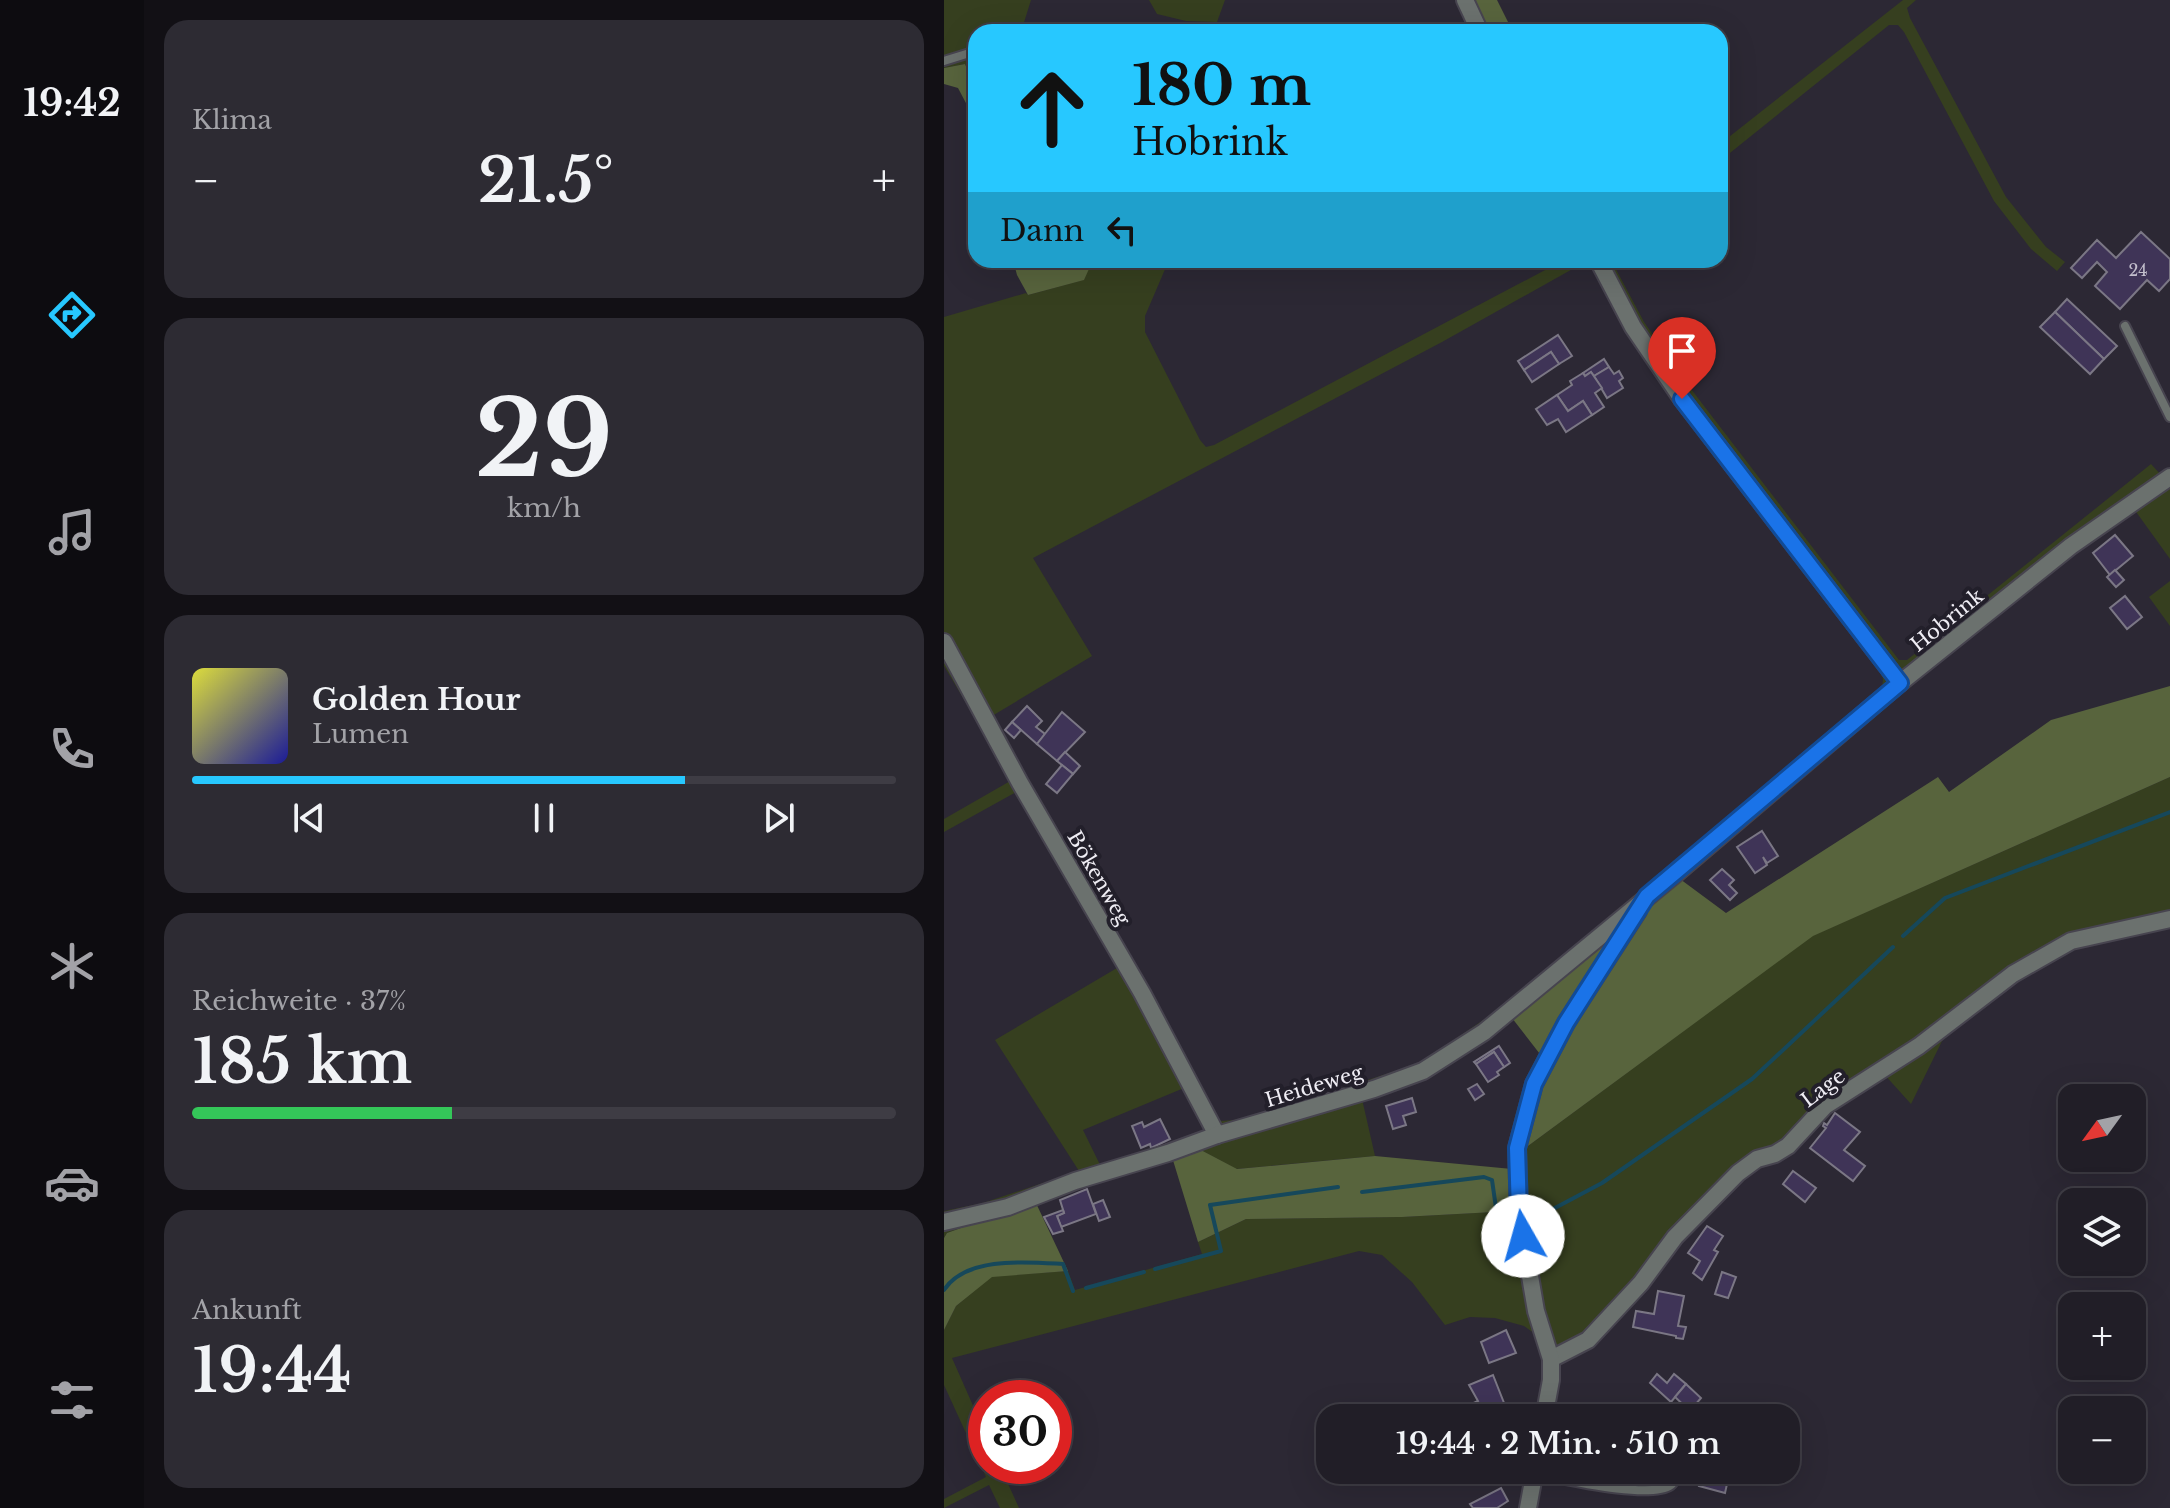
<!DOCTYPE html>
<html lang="de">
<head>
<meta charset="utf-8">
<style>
	body { margin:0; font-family:"Libre Baskerville",serif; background:#2d2b33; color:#f1f3f6; height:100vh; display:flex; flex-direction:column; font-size:30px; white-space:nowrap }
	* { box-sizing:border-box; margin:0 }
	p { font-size:26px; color:#a2a2a7 }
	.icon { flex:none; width:44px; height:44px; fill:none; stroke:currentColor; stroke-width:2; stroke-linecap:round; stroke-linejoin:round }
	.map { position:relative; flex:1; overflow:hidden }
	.side { display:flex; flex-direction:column; gap:20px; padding:20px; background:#121015; width:800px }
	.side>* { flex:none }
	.top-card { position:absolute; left:24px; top:24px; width:760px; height:244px; border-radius:24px; box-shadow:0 8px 32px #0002,0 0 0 2px #3e3c44; background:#27c8ff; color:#111; overflow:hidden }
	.needle { width:52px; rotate:237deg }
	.buttons { position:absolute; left:1114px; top:1084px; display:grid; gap:16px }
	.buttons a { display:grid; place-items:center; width:88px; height:88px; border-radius:16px; background:#211e27; box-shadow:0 8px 32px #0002,0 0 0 2px #3e3c44; font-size:40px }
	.speed { position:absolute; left:24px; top:1380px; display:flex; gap:16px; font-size:40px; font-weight:700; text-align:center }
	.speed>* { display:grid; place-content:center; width:104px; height:104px; border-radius:50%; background:#211e27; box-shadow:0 8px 32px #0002,0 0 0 2px #3e3c44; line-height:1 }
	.speed .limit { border:12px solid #d22; background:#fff; color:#111 }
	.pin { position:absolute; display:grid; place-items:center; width:68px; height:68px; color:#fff; margin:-82px -34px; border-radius:50% 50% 50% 0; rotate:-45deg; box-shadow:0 0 8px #0007 }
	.pin .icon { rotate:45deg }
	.me { position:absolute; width:88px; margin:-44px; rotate:353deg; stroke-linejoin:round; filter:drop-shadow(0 0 6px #0008) }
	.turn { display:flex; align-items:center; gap:28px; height:168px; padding:0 32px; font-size:36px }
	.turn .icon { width:104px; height:104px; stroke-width:2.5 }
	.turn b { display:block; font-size:56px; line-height:68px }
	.then { display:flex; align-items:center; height:76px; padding:0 32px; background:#0003; gap:16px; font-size:30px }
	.big { font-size:60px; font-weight:600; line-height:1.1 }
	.side .card { flex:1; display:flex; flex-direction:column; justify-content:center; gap:12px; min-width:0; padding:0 28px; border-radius:24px; background:#2d2b33 }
	.side .dial { align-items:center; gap:0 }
	.dial b { font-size:104px; line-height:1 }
	.song { display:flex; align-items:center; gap:24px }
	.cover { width:96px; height:96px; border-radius:12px; background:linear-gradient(135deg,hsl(60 70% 55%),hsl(240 70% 35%)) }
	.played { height:8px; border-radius:4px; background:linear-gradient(90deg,#27c8ff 70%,#3e3c44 70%) }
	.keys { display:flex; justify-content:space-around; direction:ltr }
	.heat { display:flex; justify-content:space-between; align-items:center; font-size:44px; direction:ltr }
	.charge { height:12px; border-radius:6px; background:linear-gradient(90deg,#34c759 37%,#3e3c44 0) }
	.trip { position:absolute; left:372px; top:1404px; width:484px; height:80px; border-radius:24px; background:#211e27; box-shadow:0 8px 32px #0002,0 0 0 2px #3e3c44; font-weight:600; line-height:80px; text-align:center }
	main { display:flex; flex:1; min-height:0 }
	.tab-bar { display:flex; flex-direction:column; width:144px; justify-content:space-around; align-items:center; background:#0d0c10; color:#a2a2a7 }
	.tab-bar .icon { width:56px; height:56px }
	.tab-bar .on { color:#27c8ff }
	.tab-bar b { font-size:36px; color:#f1f3f6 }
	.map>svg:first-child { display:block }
	.green { fill:#363f1f; fill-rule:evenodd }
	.forest { fill:#58643d }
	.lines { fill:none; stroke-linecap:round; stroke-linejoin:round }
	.stream { stroke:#16485b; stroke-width:4 }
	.building { fill:#3f3457; stroke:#7b7785; stroke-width:2 }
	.service-casing { stroke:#47444f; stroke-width:12 }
	.minor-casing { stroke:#47444f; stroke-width:20 }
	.service { stroke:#6b716e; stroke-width:8 }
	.minor { stroke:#6b716e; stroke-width:16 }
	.route-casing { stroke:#114b97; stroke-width:20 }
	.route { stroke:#1a73e8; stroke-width:14 }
	.labels { text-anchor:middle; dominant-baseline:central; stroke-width:8; stroke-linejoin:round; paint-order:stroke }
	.number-label { font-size:16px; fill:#c3bfcd }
	.street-label { font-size:20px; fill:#efedf4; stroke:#221f2a }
</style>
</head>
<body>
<main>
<nav class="tab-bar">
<b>19:42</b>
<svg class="icon on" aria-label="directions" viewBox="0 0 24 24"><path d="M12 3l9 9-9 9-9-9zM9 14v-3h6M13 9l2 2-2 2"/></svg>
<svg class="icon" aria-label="music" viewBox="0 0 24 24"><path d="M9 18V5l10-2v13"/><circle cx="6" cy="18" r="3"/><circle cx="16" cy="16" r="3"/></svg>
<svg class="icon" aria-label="phone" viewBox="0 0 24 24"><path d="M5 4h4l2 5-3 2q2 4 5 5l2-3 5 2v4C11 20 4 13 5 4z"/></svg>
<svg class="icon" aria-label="climate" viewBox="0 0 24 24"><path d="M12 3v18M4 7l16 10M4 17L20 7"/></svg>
<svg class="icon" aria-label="car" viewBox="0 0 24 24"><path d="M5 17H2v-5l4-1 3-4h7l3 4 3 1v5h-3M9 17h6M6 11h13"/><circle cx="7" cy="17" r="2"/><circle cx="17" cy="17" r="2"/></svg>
<svg class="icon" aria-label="filters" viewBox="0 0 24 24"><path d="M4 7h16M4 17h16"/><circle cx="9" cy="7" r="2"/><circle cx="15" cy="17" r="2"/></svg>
</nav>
<section class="side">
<div class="card"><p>Klima</p>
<div class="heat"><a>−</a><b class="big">21.5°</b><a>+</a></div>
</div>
<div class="card dial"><b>29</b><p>km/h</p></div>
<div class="card">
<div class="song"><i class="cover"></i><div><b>Golden Hour</b><p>Lumen</p></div></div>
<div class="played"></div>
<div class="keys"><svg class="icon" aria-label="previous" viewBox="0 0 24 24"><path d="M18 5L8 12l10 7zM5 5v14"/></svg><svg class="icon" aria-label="pause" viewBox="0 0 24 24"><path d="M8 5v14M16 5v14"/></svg><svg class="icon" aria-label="next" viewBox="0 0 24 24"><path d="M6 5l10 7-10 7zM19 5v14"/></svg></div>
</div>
<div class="card"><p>Reichweite · 37%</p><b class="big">185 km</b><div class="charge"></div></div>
<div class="card"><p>Ankunft</p><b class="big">19:44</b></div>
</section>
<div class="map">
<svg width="1226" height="1508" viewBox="0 0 1226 1508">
	<rect width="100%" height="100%" fill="#2c2834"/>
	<g class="green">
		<polygon points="0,0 87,0 77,32 32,32 32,91 21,64 0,68"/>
		<polygon points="205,0 281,0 273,22 242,21 213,14"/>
		<polygon points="959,0 972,0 963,8 966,18 1062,197 1102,247 1121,262 1113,271 1087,249 1050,201 960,32 954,25 945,25 776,161 776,144"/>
		<path d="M149,260H225L201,316V332L256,440L262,447L270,445L620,260H667L700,322L747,389L955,660H963L1207,464L1218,476L1226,471V559L1190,509L1112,566L533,1047L480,1076L418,1099L431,1156L292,1169L255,1149L263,1133L240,1088L139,1130L162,1177L91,1201L3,1233L0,1238V1211L39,1203L135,1171L51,1040L173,968L74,791L0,832V819L68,780L0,666V317L82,293L84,295L139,280ZM641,262L649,265L733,403L935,670L939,679L938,688L551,1012L476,1063L322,1113L290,1120L277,1121L270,1113L98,811L48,716L148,656L89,558L498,342Z"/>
		<polygon points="1226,581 1226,626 1205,597"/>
		<polygon points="1226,777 1226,927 1130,949 1071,981 1003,1031 967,1104 939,1073 814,1163 612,1362 608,1346 580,1326 551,1318 526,1317 501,1325 468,1282 438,1255 415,1251 8,1358 42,1435 42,1466 56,1466 75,1508 56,1508 45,1485 0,1508 0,1499 42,1477 0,1385 0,1330 12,1306 48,1276 124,1271 131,1290 258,1254 254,1242 302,1219 458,1217 568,1211 568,1148 584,1146 868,936"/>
	</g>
	<g class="forest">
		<polygon points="528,0 553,0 569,32 544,32"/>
		<polygon points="21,64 32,91 32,122 14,88 0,84 0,68"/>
		<polygon points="69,260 89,260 100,266 112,264 115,260 149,260 140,280 84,295 73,275"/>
		<polygon points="1226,686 1226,777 869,936 584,1146 568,1148 599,1058 568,1018 736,879 782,913 994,777 1005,792 1107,720"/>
		<polygon points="255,1149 293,1169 431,1156 568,1169 569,1211 458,1217 302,1219 254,1242 228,1157"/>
		<polygon points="91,1201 124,1271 48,1277 12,1306 0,1330 0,1238 3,1233"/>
	</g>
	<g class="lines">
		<g class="stream">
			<polyline points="959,936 1001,898 1226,812"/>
			<polyline points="418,1192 540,1177 548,1180 555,1229"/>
			<polyline points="594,1217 658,1183 808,1079 949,947"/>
			<polyline points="211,1269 277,1251 266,1205 394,1187"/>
			<polyline points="142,1288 200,1272"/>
			<path d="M0,1290C22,1256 83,1262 119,1264L129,1291"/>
		</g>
	</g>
	<g class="building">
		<polygon points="1197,232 1226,259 1226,279 1215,291 1203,280 1176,309 1151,286 1163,272 1153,262 1138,278 1127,268 1153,240 1172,258"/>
		<polygon points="1123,299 1173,346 1160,359 1111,312"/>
		<polygon points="1111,312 1160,359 1146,374 1096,327"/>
		<polygon points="614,335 628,356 615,364 607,352 580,370 574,361"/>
		<polygon points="607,352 615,364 588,382 580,370"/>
		<polygon points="660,359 665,367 650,376 647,372 641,376 639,373"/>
		<polygon points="665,367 670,374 675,371 679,378 675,381 679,388 663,398 650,376"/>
		<polygon points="647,372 658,388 651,393 660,407 648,415 639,401 624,411 613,395 628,385 626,381 639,373 641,376"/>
		<polygon points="613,395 624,411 639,401 648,415 622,432 614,419 603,425 592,409"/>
		<polygon points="1171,535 1189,556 1166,575 1149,553"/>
		<polygon points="1171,570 1180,580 1172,587 1163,577"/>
		<polygon points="1181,596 1198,617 1183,629 1166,608"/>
		<polygon points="83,706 98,721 92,727 101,734 93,744 68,722"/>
		<polygon points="118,712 141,732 113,761 93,744"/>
		<polygon points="68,722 77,730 70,738 61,730"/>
		<polygon points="121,752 136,766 129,774 113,761"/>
		<polygon points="118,765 129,774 113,793 102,784"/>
		<polygon points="818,831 834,856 823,863 819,857 823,865 811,873 793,847"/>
		<polygon points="778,869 790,880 785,885 793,893 786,900 766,880"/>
		<polygon points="555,1046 566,1063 560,1067 550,1052 532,1064 530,1062"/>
		<polygon points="550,1052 560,1067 553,1072 555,1075 544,1082 532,1064"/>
		<polygon points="533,1084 540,1094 531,1100 524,1089"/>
		<polygon points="468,1098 472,1112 459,1116 462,1125 449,1129 442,1106"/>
		<polygon points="891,1113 916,1132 900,1150 921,1166 909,1181 866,1148 882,1128 879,1126 880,1123 883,1125"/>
		<polygon points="216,1119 226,1139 207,1148 206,1144 197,1148 188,1126 198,1122 200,1127"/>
		<polygon points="849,1171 872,1188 861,1202 839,1184"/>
		<polygon points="143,1189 152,1214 117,1227 113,1216 120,1213 116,1200"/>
		<polygon points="159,1200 166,1217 155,1221 149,1204"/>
		<polygon points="119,1210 120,1213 113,1216 119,1231 109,1234 100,1217"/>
		<polygon points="763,1226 779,1236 770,1250 774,1252 758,1280 749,1273 756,1261 744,1253"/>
		<polygon points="778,1272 792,1277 784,1298 771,1294"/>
		<polygon points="714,1291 740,1296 734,1326 742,1327 739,1339 732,1338 732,1336 689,1327 692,1311 710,1314"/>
		<polygon points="562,1330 572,1353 545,1363 537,1342"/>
		<polygon points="713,1374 723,1383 730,1374 742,1384 727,1402 706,1383"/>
		<polygon points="549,1375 562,1408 539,1418 502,1418 501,1416 534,1401 525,1385"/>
		<polygon points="742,1384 757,1398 746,1411 731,1397"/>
		<polygon points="756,1470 759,1471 794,1470 792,1476 785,1475 781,1493 755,1486 757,1478 754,1477"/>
		<polygon points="557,1488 564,1501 553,1508 529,1508 526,1504"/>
	</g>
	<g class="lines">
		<g class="service-casing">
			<g id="service">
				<polyline points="0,61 32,51"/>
				<polyline points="1181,326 1226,417"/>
				<path d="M591,1474C618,1479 706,1500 727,1485C731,1482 735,1474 738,1470"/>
			</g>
		</g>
		<g class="minor-casing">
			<g id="minor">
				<polyline points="521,0 536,32"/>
				<polyline points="654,260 689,327 738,399 956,683"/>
				<polyline points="0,642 76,783 198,993 273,1135"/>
				<polyline points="0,1222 64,1207 131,1181 224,1153 273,1135 430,1089 479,1071 540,1032 734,872 956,683 1127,546 1226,477"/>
				<polyline points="607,1359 644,1340 697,1283 731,1237 794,1173 813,1159 831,1154 844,1146 881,1106 975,1046 1069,974 1127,941 1226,919"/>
				<polyline points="600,1418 607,1380 607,1359 592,1311 575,1212 573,1148 590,1084 622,1023 694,911"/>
				<polyline points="584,1508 591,1470"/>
			</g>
		</g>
		<use href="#service" class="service"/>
		<use href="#minor" class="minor"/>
	</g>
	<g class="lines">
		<g class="route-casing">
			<polyline id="route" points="579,1236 575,1212 573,1148 590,1084 622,1023 703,896 956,683 738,399"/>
		</g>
		<use href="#route" class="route"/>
	</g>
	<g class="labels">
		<g class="number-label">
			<text x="1194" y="270">24</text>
		</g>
		<g class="street-label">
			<text transform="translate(1003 620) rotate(-39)">Hobrink</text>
			<text transform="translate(155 878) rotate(60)">Bökenweg</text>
			<text transform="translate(370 1086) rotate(-17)">Heideweg</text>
			<text transform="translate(879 1088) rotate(-37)">Lage</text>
		</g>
	</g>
</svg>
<div class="buttons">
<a><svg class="needle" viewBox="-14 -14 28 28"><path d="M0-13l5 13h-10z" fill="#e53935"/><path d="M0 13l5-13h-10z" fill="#a2a2a7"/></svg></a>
<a><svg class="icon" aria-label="layers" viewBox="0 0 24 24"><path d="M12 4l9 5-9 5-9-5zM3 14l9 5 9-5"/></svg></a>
<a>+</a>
<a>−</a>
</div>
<div class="speed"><div class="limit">30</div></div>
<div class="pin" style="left:738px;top:399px;background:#d93025"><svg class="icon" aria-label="arrive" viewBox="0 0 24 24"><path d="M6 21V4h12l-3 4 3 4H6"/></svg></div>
<svg class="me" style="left:579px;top:1236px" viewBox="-20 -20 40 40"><circle r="19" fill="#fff"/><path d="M0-13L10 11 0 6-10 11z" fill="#1a73e8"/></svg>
<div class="trip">19:44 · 2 Min. · 510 m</div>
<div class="top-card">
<div class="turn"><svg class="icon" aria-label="ahead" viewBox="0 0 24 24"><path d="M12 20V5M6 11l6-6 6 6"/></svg><div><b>180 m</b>Hobrink</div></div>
<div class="then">Dann<svg class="icon" aria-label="left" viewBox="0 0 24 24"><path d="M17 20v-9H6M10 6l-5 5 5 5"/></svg></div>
</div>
</div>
</main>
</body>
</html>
